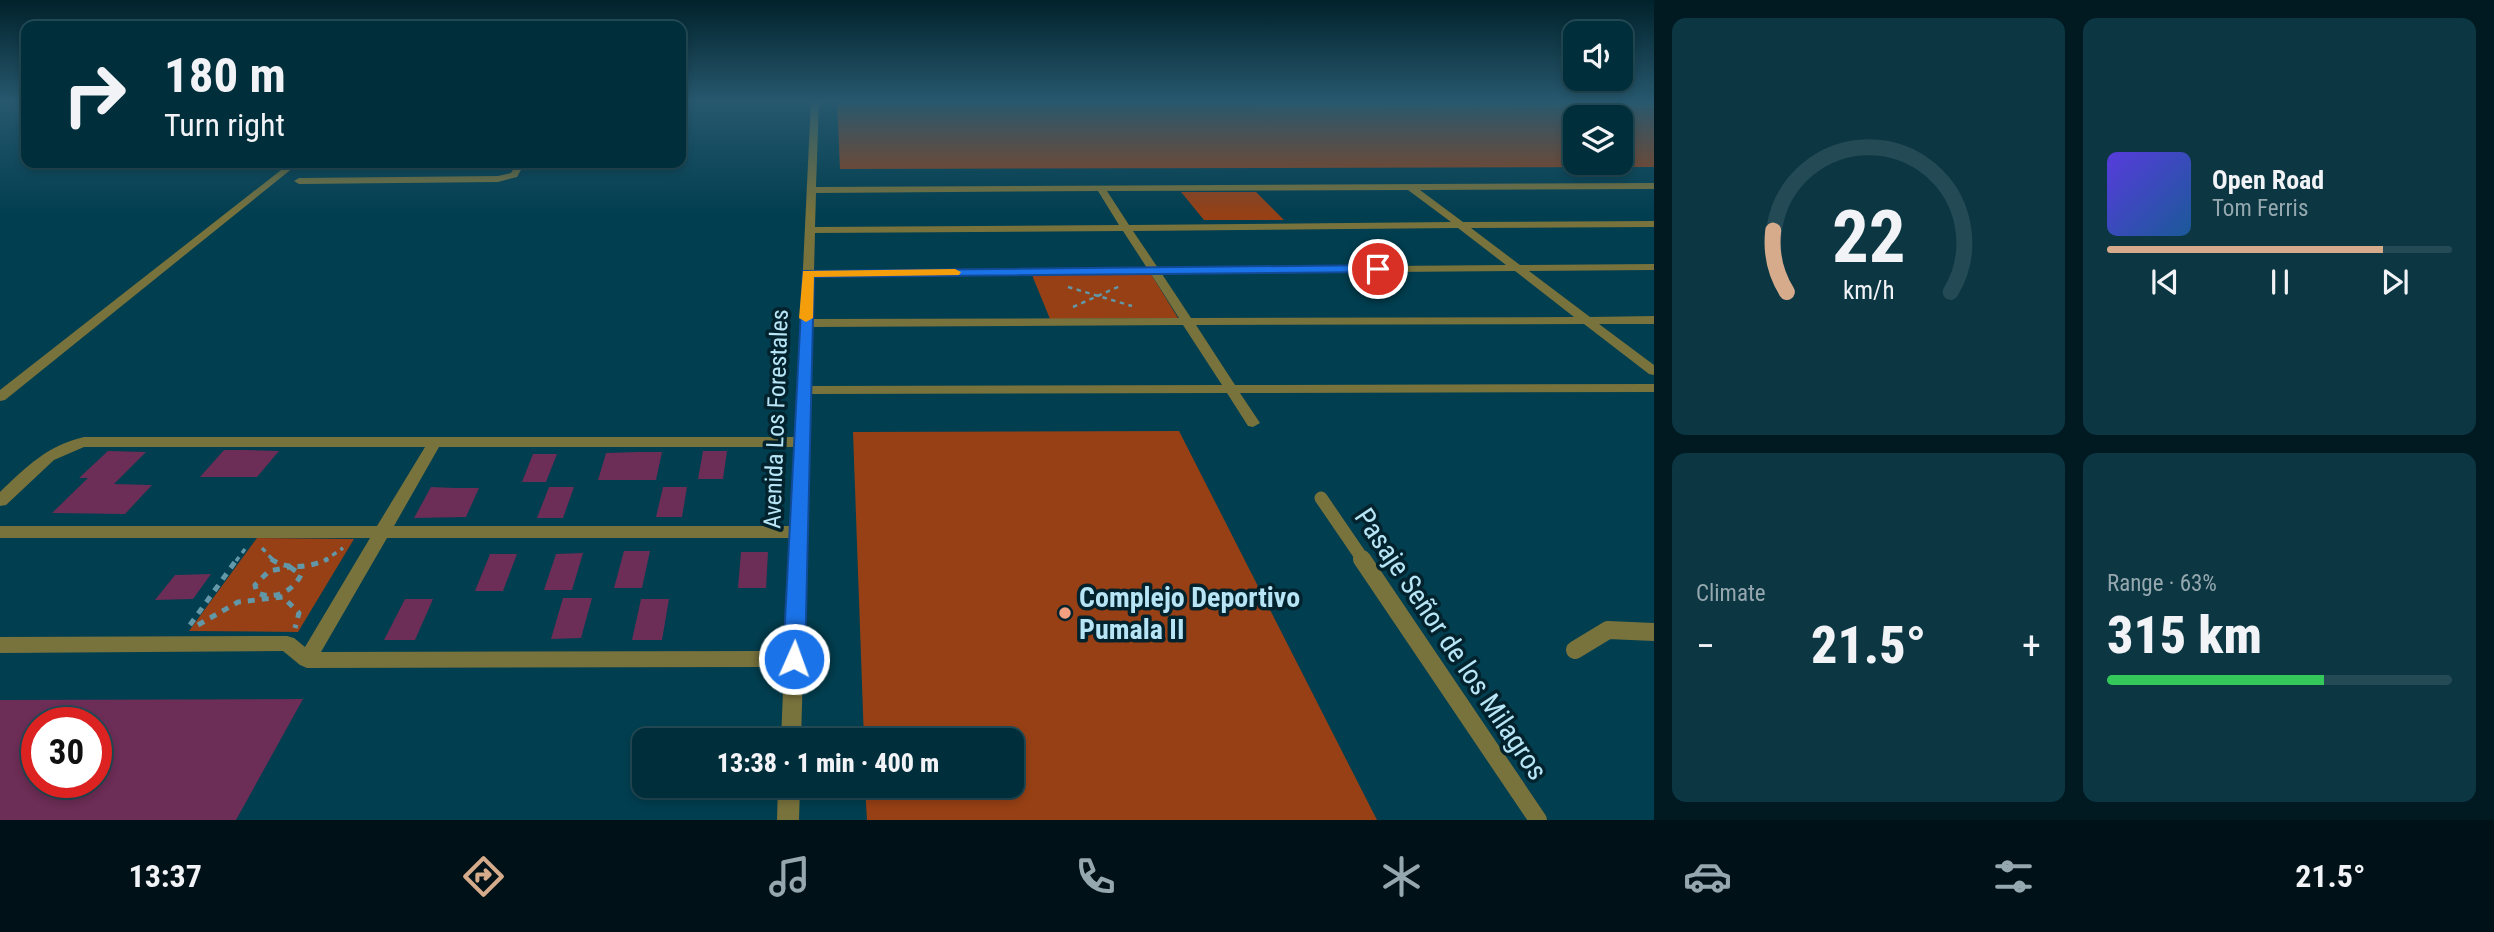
<!DOCTYPE html>
<html lang="en">
<head>
<meta charset="utf-8">
<style>
	body { margin:0; font-family:"Roboto Condensed",sans-serif; background:#0b3642; color:#f1f3f6; height:100vh; display:flex; flex-direction:column; font-size:26px; white-space:nowrap }
	* { box-sizing:border-box; margin:0 }
	p { font-size:23px; color:#96a8af }
	.icon { flex:none; width:38px; height:38px; fill:none; stroke:currentColor; stroke-width:2; stroke-linecap:round; stroke-linejoin:round }
	.map { position:relative; flex:1; overflow:hidden }
	.panel { display:flex; flex-direction:column; gap:18px; padding:18px; background:#011920; width:840px }
	.panel>* { flex:none }
	.top-card { position:absolute; left:21px; top:21px; width:665px; height:147px; border-radius:14px; box-shadow:0 4px 10px #0003,0 0 0 2px #234a55; background:#012e3b; color:#f1f3f6; overflow:hidden }
	.buttons { position:absolute; left:1563px; top:21px; display:grid; gap:14px }
	.buttons a { display:grid; place-items:center; width:70px; height:70px; border-radius:14px; background:#012e3b; box-shadow:0 4px 10px #0003,0 0 0 2px #234a55; font-size:35px }
	.speed { position:absolute; left:21px; top:707px; display:flex; gap:14px; font-size:35px; font-weight:700; text-align:center }
	.speed>* { display:grid; place-content:center; width:91px; height:91px; border-radius:50%; background:#012e3b; box-shadow:0 4px 10px #0003,0 0 0 2px #234a55; line-height:1 }
	.speed .limit { border:10px solid #d22; background:#fff; color:#111 }
	.pin { position:absolute; display:grid; place-items:center; width:60px; height:60px; color:#fff; margin:-30px; border:4px solid #fff; border-radius:50%; box-shadow:0 2px 7px #0007 }
	.me { position:absolute; width:77px; margin:-38px; rotate:2deg; stroke-linejoin:round; filter:drop-shadow(0 0 5px #0008) }
	.turn { display:flex; align-items:center; gap:24px; height:147px; padding:0 28px; font-size:32px }
	.turn .icon { width:91px; height:91px; stroke-width:2.5 }
	.turn b { display:block; font-size:49px; line-height:60px }
	.big { font-size:52px; font-weight:800; line-height:1.1 }
	.panel .card { flex:1; display:flex; flex-direction:column; justify-content:center; gap:10px; min-width:0; padding:0 24px; border-radius:14px; background:#0b3642 }
	.panel .dial { align-items:center; gap:0 }
	.dial svg { height:182px; overflow:visible; fill:none; stroke:#234a55; stroke-width:7; stroke-linecap:round; text-anchor:middle }
	.dial text { fill:#f1f3f6; stroke:none }
	.song { display:flex; align-items:center; gap:21px }
	.cover { width:84px; height:84px; border-radius:10px; background:linear-gradient(135deg,hsl(250 70% 55%),hsl(210 70% 35%)) }
	.played { height:7px; border-radius:4px; background:linear-gradient(90deg,#d6ab8b 80%,#234a55 80%) }
	.keys { display:flex; justify-content:space-around; direction:ltr }
	.heat { display:flex; justify-content:space-between; align-items:center; font-size:38px; direction:ltr }
	.charge { height:10px; border-radius:5px; background:linear-gradient(90deg,#34c759 63%,#234a55 0) }
	.panel .tiles { flex:1; display:grid; gap:18px; grid-template-columns:repeat(2,1fr) }
	.trip { position:absolute; left:632px; top:728px; width:392px; height:70px; border-radius:14px; background:#012e3b; box-shadow:0 4px 10px #0003,0 0 0 2px #234a55; font-weight:800; line-height:70px; text-align:center }
	.tab-bar { display:flex; height:112px; justify-content:space-around; align-items:center; background:#001218; color:#96a8af }
	.tab-bar .icon { width:49px; height:49px }
	.tab-bar .current { color:#d6ab8b }
	.tab-bar b { font-size:32px; color:#f1f3f6 }
	main { display:flex; flex:1; min-height:0 }
	.map>svg:first-child { display:block }
	.green { fill:#974015; fill-rule:evenodd }
	.building { fill:#6c2d56; fill-rule:evenodd }
	.lines { fill:none; stroke-linecap:round; stroke-linejoin:round }
	.path-far2 { stroke:#6297a8; stroke-width:2.5; stroke-dasharray:4.5 4.5; stroke-linecap:butt }
	.path-far1 { stroke:#6297a8; stroke-width:3.5; stroke-dasharray:5 5; stroke-linecap:butt }
	.path { stroke:#6297a8; stroke-width:5; stroke-dasharray:7 7; stroke-linecap:butt }
	.service-far2 { stroke:#78723c; stroke-width:8 }
	.service-far1 { stroke:#78723c; stroke-width:13 }
	.service { stroke:#78723c; stroke-width:18 }
	.minor { fill:#78723c; fill-rule:evenodd }
	.route { fill:#1a73e8; stroke:#114b97; stroke-width:2 }
	.slow { fill:#f59e0b }
	.poi-dot { fill:#f2a07f; stroke:#02232d; stroke-width:2.5 }
	.labels { text-anchor:middle; dominant-baseline:central; stroke-width:7; stroke-linejoin:round; paint-order:stroke }
	.street-label { font-size:24px; fill:#b8e5f6; stroke:#02232d }
	.near-poi-label { font-size:28px; font-weight:bold; fill:#b8e5f6; stroke:#02232d; text-anchor:start }
	.near-street-label { font-size:28px; fill:#b8e5f6; stroke:#02232d }
</style>
</head>
<body>
<main>
<div class="map">
<svg width="1654" height="820" viewBox="0 0 1654 820">
	<rect width="100%" height="100%" fill="#013e4f"/>
	<g class="green">
		<path d="M837,100H1654V167L840,169ZM1575,117H1620V163H1575Z"/>
		<polygon points="1181,192 1256,192 1284,220 1204,220"/>
		<polygon points="1151,274 1178,318 1050,319 1032,275"/>
		<polygon points="1179,431 1377,820 867,820 865,786 1012,786 1012,740 864,740 853,432"/>
		<polygon points="257,538 354,539 298,632 189,631"/>
	</g>
	<g class="building">
		<polygon points="224,450 245,450 279,451 257,477 200,477"/>
		<polygon points="108,451 146,452 114,484 152,485 125,514 52,513 88,478 79,478"/>
		<polygon points="703,451 727,451 723,479 698,479"/>
		<polygon points="638,452 662,452 656,480 598,480 606,453"/>
		<polygon points="533,454 557,454 546,482 522,482"/>
		<polygon points="431,487 455,488 479,488 466,517 414,518"/>
		<polygon points="549,487 574,487 563,518 537,518"/>
		<polygon points="663,487 687,487 682,517 656,517"/>
		<polygon points="624,551 650,551 642,588 614,588"/>
		<polygon points="741,552 768,552 766,588 738,588"/>
		<polygon points="583,553 572,590 544,590 556,554"/>
		<polygon points="490,554 517,554 503,591 475,591"/>
		<polygon points="211,574 193,599 155,600 175,575"/>
		<polygon points="563,598 592,598 581,638 551,639"/>
		<polygon points="405,599 433,599 415,640 384,640"/>
		<polygon points="641,599 669,599 662,640 632,640"/>
		<path d="M303,699L236,820H0V700ZM37,723H96V782H37Z"/>
	</g>
	<g class="lines">
		<g class="path-far2">
			<polyline points="1068,287 1132,306"/>
			<polyline points="1073,307 1120,286"/>
		</g>
		<g class="path-far1">
			<polyline points="262,548 274,561"/>
			<polyline points="236,561 245,549"/>
			<polyline points="324,561 343,548"/>
		</g>
		<g class="path">
			<path d="M271,559C288,571 310,567 328,559"/>
			<path d="M290,567L301,575C292,592 275,600 257,593L255,585L269,571Z"/>
			<polyline points="190,625 237,559"/>
			<polyline points="198,625 238,602 283,597 299,613 295,628"/>
		</g>
		<polyline class="service-far2" points="1263,102 1654,104"/>
		<polyline class="service-far1" points="1321,498 1364,561"/>
		<g class="service">
			<polyline points="1362,559 1538,820"/>
			<polyline points="1575,650 1608,630 1654,632"/>
		</g>
		<g class="minor">
			<path d="M811,100H819L816,187L1654,183V189L1420,190L1463,222L1654,221V227L1471,228L1520,265L1654,264V270L1529,271L1590,317L1654,316V324H1599L1654,365V375L1649,374L1584,324L1196,325L1235,385L1654,384V392L1240,393L1260,423L1253,427L1248,426L1227,393L811,394L801,740H781L784,667L307,668L300,665L283,651L0,653V637L287,636L294,638L305,647L370,538H0V526H377L425,447H84L54,460L6,505L0,506V492C26,467 48,445 84,437H795ZM1408,190L1451,222L1129,225L1107,191ZM1098,191L1119,225L815,227L816,193ZM1458,228L1506,265L1158,268L1133,231ZM1123,231L1147,268L814,271L815,233ZM1515,271L1574,317L1191,318L1162,274ZM1151,274L1179,318L813,319L814,277ZM1183,325L1222,385L811,386L813,327ZM439,447H795L791,526H394ZM387,538H790L785,651L321,652Z"/>
			<polygon points="290,163 299,163 5,400 0,401 0,390"/>
			<polygon points="517,163 525,163 517,177 498,182 299,184 294,181 299,178 498,176 511,173"/>
			<polygon points="778,786 800,786 799,820 777,820"/>
		</g>
	</g>
	<linearGradient id="sky" x2="0" y2="1"><stop stop-color="#01222b"/><stop offset="0.47" stop-color="#27586e"/><stop offset="1" stop-color="#27586e" stop-opacity="0"/></linearGradient>
	<rect width="1654" height="215" fill="url(#sky)"/>
	<polygon class="route" points="1378,265 1384,269 1382,272 814,277 805,659 801,665 794,668 786,665 783,659 803,271"/>
	<polygon class="slow" points="955,269 961,272 959,275 814,277 813,318 806,322 799,318 803,271"/>
	<circle class="poi-dot" cx="1065" cy="613" r="7"/>
	<g class="labels">
		<g class="street-label">
			<text transform="translate(776 419) rotate(-88)">Avenida Los Forestales</text>
		</g>
		<g class="near-poi-label">
			<text x="1079" y="597">Complejo Deportivo<tspan x="1079" dy="32">Pumala II</tspan></text>
		</g>
		<g class="near-street-label">
			<text transform="translate(1451 644) rotate(56)">Pasaje Señor de los Milagros</text>
		</g>
	</g>
</svg>
<div class="buttons">
<a><svg class="icon" aria-label="sound" viewBox="0 0 24 24"><path d="M4 9h4l5-4v14l-5-4H4zM17 9q2 3 0 6"/></svg></a>
<a><svg class="icon" aria-label="layers" viewBox="0 0 24 24"><path d="M12 4l9 5-9 5-9-5zM3 14l9 5 9-5"/></svg></a>
</div>
<div class="speed"><div class="limit">30</div></div>
<div class="pin" style="left:1378px;top:269px;background:#d93025"><svg class="icon" aria-label="arrive" viewBox="0 0 24 24"><path d="M6 21V4h12l-3 4 3 4H6"/></svg></div>
<svg class="me" style="left:794px;top:659px" viewBox="-20 -20 40 40"><circle r="17" fill="#1a73e8" stroke="#fff" stroke-width="3"/><path d="M0-11L8 9 0 5-8 9z" fill="#fff"/></svg>
<div class="trip">13:38 · 1 min · 400 m</div>
<div class="top-card">
<div class="turn"><svg class="icon" aria-label="right" viewBox="0 0 24 24"><path d="M7 20v-9h11M14 6l5 5-5 5"/></svg><div><b>180 m</b>Turn right</div></div>
</div>
</div>
<section class="panel">
<div class="tiles">
<div class="card dial"><svg viewBox="0 0 100 80">
<path d="M14 69A42 42 0 1 1 86 69"/>
<path d="M14 69A42 42 0 0 1 8 42" stroke="#d6ab8b"/>
<text x="50" y="56" font-size="32" font-weight="700">22</text>
<text x="50" y="72" font-size="11">km/h</text>
</svg></div>
<div class="card">
<div class="song"><i class="cover"></i><div><b>Open Road</b><p>Tom Ferris</p></div></div>
<div class="played"></div>
<div class="keys"><svg class="icon" aria-label="previous" viewBox="0 0 24 24"><path d="M18 5L8 12l10 7zM5 5v14"/></svg><svg class="icon" aria-label="pause" viewBox="0 0 24 24"><path d="M8 5v14M16 5v14"/></svg><svg class="icon" aria-label="next" viewBox="0 0 24 24"><path d="M6 5l10 7-10 7zM19 5v14"/></svg></div>
</div>
<div class="card"><p>Climate</p>
<div class="heat"><a>−</a><b class="big">21.5°</b><a>+</a></div>
</div>
<div class="card"><p>Range · 63%</p><b class="big">315 km</b><div class="charge"></div></div>
</div>
</section>
</main>
<nav class="tab-bar">
<b>13:37</b>
<svg class="icon current" aria-label="directions" viewBox="0 0 24 24"><path d="M12 3l9 9-9 9-9-9zM9 14v-3h6M13 9l2 2-2 2"/></svg>
<svg class="icon" aria-label="music" viewBox="0 0 24 24"><path d="M9 18V5l10-2v13"/><circle cx="6" cy="18" r="3"/><circle cx="16" cy="16" r="3"/></svg>
<svg class="icon" aria-label="phone" viewBox="0 0 24 24"><path d="M5 4h4l2 5-3 2q2 4 5 5l2-3 5 2v4C11 20 4 13 5 4z"/></svg>
<svg class="icon" aria-label="climate" viewBox="0 0 24 24"><path d="M12 3v18M4 7l16 10M4 17L20 7"/></svg>
<svg class="icon" aria-label="car" viewBox="0 0 24 24"><path d="M5 17H2v-5l4-1 3-4h7l3 4 3 1v5h-3M9 17h6M6 11h13"/><circle cx="7" cy="17" r="2"/><circle cx="17" cy="17" r="2"/></svg>
<svg class="icon" aria-label="filters" viewBox="0 0 24 24"><path d="M4 7h16M4 17h16"/><circle cx="9" cy="7" r="2"/><circle cx="15" cy="17" r="2"/></svg>
<b>21.5°</b>
</nav>
</body>
</html>
